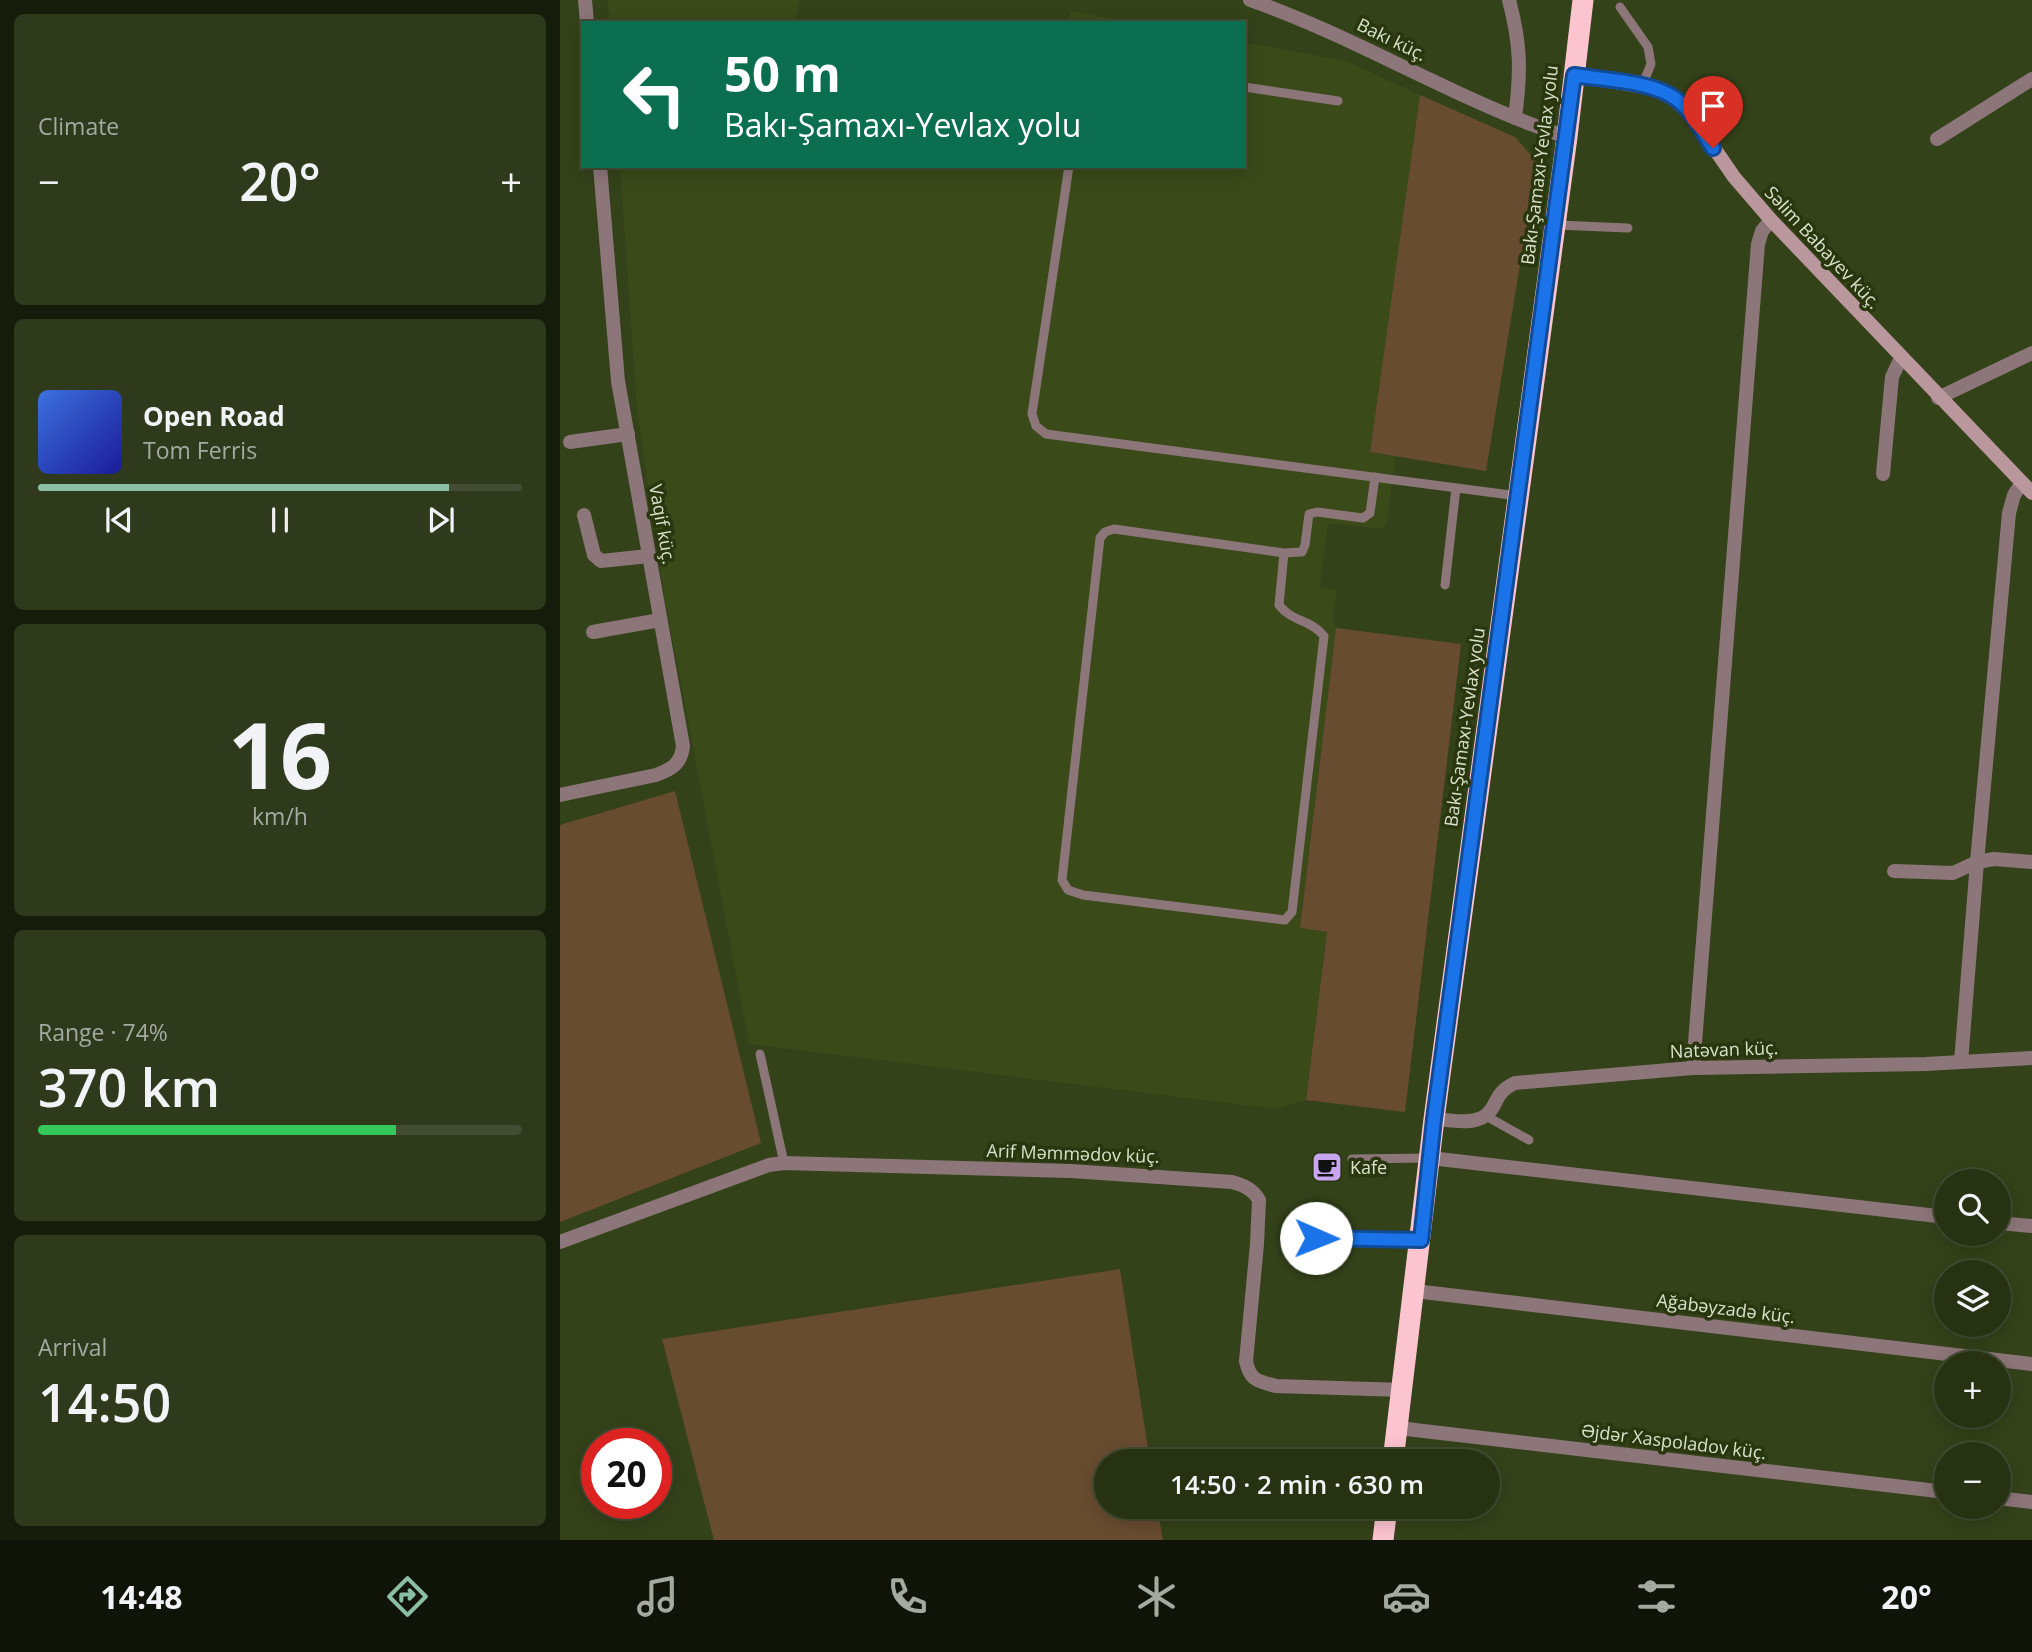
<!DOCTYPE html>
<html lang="en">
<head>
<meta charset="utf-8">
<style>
	body { margin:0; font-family:"Open Sans",sans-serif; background:#2f3a1c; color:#f1f3f6; height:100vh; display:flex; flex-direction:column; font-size:26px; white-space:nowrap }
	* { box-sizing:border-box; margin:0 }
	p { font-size:23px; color:#a4aaa0 }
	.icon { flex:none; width:38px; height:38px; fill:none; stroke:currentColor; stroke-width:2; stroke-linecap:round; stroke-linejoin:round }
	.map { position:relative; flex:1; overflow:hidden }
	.drawer { display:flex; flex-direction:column; gap:14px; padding:14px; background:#151c0a; width:560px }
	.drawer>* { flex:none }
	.hud { position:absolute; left:21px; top:21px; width:665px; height:147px; border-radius:0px; box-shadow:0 4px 18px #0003,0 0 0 2px #434d33; background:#0b6e4f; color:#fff; overflow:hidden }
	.tools { position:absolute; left:1374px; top:1169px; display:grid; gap:14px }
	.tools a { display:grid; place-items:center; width:77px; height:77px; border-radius:50%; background:#273213; box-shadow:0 4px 18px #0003,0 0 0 2px #434d33; font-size:35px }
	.speed { position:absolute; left:21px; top:1428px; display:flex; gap:14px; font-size:35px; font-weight:700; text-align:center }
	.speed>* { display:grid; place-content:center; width:91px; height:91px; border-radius:50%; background:#273213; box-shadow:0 4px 18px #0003,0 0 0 2px #434d33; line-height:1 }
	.speed .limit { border:10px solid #d22; background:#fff; color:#111 }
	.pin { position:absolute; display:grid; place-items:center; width:60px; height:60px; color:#fff; margin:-72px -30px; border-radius:50% 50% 50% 0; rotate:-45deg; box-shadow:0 0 7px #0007 }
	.pin .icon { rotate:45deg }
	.me { position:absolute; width:77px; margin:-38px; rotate:91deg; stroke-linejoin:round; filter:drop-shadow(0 0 5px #0008) }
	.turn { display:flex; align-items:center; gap:24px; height:147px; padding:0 28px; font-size:32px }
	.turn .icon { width:91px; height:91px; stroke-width:2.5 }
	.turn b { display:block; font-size:49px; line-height:60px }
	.big { font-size:52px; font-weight:600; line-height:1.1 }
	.drawer .card { flex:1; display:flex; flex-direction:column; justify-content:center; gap:10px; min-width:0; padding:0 24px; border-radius:10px; background:#2f3a1c }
	.drawer .dial { align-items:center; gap:0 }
	.dial b { font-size:91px; line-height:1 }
	.song { display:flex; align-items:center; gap:21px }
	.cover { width:84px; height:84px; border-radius:10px; background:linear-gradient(135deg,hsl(220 70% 55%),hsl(240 70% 35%)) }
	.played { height:7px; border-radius:4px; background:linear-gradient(90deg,#8abfa5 85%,#434d33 85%) }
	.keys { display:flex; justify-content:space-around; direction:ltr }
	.heat { display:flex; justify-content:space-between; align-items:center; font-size:38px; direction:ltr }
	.charge { height:10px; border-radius:5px; background:linear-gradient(90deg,#34c759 74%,#434d33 0) }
	.trip { position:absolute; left:534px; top:1449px; width:406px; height:70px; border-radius:35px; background:#273213; box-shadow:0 4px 18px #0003,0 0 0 2px #434d33; font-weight:600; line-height:70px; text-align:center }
	.tab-bar { display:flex; height:112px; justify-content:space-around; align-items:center; background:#101408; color:#a4aaa0 }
	.tab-bar .icon { width:49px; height:49px }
	.tab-bar .on { color:#8abfa5 }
	.tab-bar b { font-size:32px; color:#f1f3f6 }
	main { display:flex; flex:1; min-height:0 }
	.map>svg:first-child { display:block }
	.built { fill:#3a4a19 }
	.green { fill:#684c30 }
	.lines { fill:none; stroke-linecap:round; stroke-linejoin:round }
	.lane { stroke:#8d767a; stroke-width:9 }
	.street { stroke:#8d767a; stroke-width:14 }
	.secondary { stroke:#ba969d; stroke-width:14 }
	.highway { stroke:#fcc4cf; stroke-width:21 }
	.route-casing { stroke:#114b97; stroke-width:18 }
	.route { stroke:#1a73e8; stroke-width:12 }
	.labels { text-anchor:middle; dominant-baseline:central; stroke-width:7; stroke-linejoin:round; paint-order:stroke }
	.street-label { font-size:18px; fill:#d8e1ca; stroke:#2a370e }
	.poi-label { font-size:18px; fill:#d8e1ca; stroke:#2a370e; text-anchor:start }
</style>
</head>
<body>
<main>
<section class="drawer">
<div class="card"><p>Climate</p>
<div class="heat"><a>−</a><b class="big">20°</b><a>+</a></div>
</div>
<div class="card">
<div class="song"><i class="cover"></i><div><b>Open Road</b><p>Tom Ferris</p></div></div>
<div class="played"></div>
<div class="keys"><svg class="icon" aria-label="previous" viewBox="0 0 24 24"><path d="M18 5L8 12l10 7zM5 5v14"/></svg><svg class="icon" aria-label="pause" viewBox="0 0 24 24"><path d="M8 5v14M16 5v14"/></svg><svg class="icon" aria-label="next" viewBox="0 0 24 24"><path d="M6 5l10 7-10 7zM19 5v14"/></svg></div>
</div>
<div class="card dial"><b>16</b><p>km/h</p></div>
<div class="card"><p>Range · 74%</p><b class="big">370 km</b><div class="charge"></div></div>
<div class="card"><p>Arrival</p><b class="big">14:50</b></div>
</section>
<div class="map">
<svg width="1472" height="1540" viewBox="0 0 1472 1540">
	<rect width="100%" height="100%" fill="#344219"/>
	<g class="built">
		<polygon points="48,0 239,0 235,23 49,23"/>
		<polygon points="511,11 578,23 508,23"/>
		<polygon points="684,42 786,61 860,95 810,452 835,456 827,522 822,529 768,523 760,587 777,590 773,620 776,628 740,928 767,931 746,1100 716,1109 189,1044 104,594 77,410 60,166 684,166"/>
	</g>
	<g class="green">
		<polygon points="860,95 955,137 977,162 926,471 810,452"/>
		<polygon points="776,628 901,644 845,1112 746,1100 767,932 740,928"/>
		<polygon points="115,791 201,1143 0,1222 0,825"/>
		<polygon points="560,1269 590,1461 546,1461 546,1507 597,1507 603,1540 154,1540 102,1339"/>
	</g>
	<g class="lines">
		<g class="lane">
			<polyline points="1060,7 1088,47 1091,64 1082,86"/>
			<polyline points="684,87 778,101"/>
			<polyline points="509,166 472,414 476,426 486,434 958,496"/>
			<polyline points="997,225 1068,228"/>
			<path d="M724,553L719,605C732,622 750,619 764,636L732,912L725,920L523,895L508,890L502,880L540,538L545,532L554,529L724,553L742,552L745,545L749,514L757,512L803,518L810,513L815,477"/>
			<polyline points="885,585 896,488"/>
			<polyline points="200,1054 224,1163"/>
			<polyline points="926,1116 969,1140"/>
			<polyline points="792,1159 868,1158"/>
			<polyline points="756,1238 859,1240"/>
		</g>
		<g class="street">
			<polyline points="25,0 27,23"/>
			<path d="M690,0C799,38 897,101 1007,137"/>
			<path d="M949,0C961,45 961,72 955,118"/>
			<polyline points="1377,139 1472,79"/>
			<polyline points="1378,398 1472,353"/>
			<polyline points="10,442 68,434"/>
			<polyline points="1323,474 1332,377 1341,358"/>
			<polyline points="24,515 34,555 41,561 89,556"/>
			<polyline points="33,632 100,620"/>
			<path d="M0,795L96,775C112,769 121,764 123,746L58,381L40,166"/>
			<polyline points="1334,871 1393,873 1417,862 1434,859 1472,862"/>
			<polyline points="1401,1062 1417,862 1449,513 1454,495 1462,483"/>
			<polyline points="1133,1068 1198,244 1202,231 1211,220"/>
			<path d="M874,1119C889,1120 912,1125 925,1116C939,1106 932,1094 955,1083L1133,1068L1366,1064L1472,1058"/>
			<polyline points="870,1158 1386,1217"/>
			<polyline points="1438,1223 1472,1226"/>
			<path d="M0,1242L209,1165L224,1163L511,1171L672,1182C683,1185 693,1189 699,1200L697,1244L686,1361C690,1381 698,1381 716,1386L842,1390"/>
			<polyline points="855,1291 1472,1364"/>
			<polyline points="838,1428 1386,1492"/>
			<polyline points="1438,1498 1472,1502"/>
		</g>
		<polyline class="secondary" points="1014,75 1098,89 1116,99 1130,113 1174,177 1211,220 1472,493"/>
		<g class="highway">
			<polyline points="833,1461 874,1119 1007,137 1023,0"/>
			<polyline points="823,1540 827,1507"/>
		</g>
	</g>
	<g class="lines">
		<g class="route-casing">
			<path id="route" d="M756,1238L861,1240L874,1119L1014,75C1044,80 1092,81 1116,99C1132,111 1142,131 1153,148"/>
		</g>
		<use href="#route" class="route"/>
	</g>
	<defs>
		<g id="cafe-square" transform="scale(1.575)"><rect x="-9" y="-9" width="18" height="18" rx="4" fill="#c8a6ef" stroke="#2a370e"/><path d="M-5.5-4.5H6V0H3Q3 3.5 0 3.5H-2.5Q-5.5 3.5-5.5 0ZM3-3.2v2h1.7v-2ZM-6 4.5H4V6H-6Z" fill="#111"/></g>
	</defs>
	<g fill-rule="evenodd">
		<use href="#cafe-square" x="767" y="1167"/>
	</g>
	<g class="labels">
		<g class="street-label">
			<text transform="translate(832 39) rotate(26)">Bakı küç.</text>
			<text transform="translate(979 165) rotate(-83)">Bakı-Şamaxı-Yevlax yolu</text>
			<text transform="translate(1263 247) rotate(47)">Səlim Babayev küç.</text>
			<text transform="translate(103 524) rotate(80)">Vaqif küç.</text>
			<text transform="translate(904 727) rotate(-82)">Bakı-Şamaxı-Yevlax yolu</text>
			<text transform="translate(1164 1049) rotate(-2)">Natəvan küç.</text>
			<text transform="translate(513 1153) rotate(2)">Arif Məmmədov küç.</text>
			<text transform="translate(1166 1308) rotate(7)">Ağabəyzadə küç.</text>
			<text transform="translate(1114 1441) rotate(7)">Əjdər Xaspoladov küç.</text>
		</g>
		<g class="poi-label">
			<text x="790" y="1167">Kafe</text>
		</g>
	</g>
</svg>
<div class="tools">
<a><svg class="icon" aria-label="search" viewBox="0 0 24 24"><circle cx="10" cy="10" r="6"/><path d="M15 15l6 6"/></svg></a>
<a><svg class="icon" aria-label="layers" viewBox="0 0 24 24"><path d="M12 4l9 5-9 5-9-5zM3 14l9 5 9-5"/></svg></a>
<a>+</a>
<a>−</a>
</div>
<div class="speed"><div class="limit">20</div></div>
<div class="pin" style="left:1153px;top:148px;background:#d93025"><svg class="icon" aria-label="arrive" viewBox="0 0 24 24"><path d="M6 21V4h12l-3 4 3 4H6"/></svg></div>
<svg class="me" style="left:756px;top:1238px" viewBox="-20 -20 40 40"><circle r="19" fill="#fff"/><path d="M0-13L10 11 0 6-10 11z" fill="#1a73e8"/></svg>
<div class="trip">14:50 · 2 min · 630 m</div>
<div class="hud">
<div class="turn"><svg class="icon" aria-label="left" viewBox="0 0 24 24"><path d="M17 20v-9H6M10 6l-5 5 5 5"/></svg><div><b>50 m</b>Bakı-Şamaxı-Yevlax yolu</div></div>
</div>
</div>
</main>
<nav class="tab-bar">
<b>14:48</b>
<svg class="icon on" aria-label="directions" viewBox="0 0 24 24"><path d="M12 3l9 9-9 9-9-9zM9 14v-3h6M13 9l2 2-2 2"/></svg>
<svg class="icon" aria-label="music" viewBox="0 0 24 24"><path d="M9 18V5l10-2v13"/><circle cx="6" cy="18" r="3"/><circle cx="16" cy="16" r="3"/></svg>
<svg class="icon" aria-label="phone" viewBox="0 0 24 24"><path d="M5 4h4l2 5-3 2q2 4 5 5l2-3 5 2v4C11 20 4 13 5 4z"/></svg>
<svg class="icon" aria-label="climate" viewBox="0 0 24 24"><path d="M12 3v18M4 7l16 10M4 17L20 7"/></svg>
<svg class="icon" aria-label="car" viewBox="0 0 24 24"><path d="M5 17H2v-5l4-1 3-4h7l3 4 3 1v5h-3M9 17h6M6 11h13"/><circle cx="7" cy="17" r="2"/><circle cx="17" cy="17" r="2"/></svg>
<svg class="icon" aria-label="filters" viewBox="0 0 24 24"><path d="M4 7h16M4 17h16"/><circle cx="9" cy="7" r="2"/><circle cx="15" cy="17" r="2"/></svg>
<b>20°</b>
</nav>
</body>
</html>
